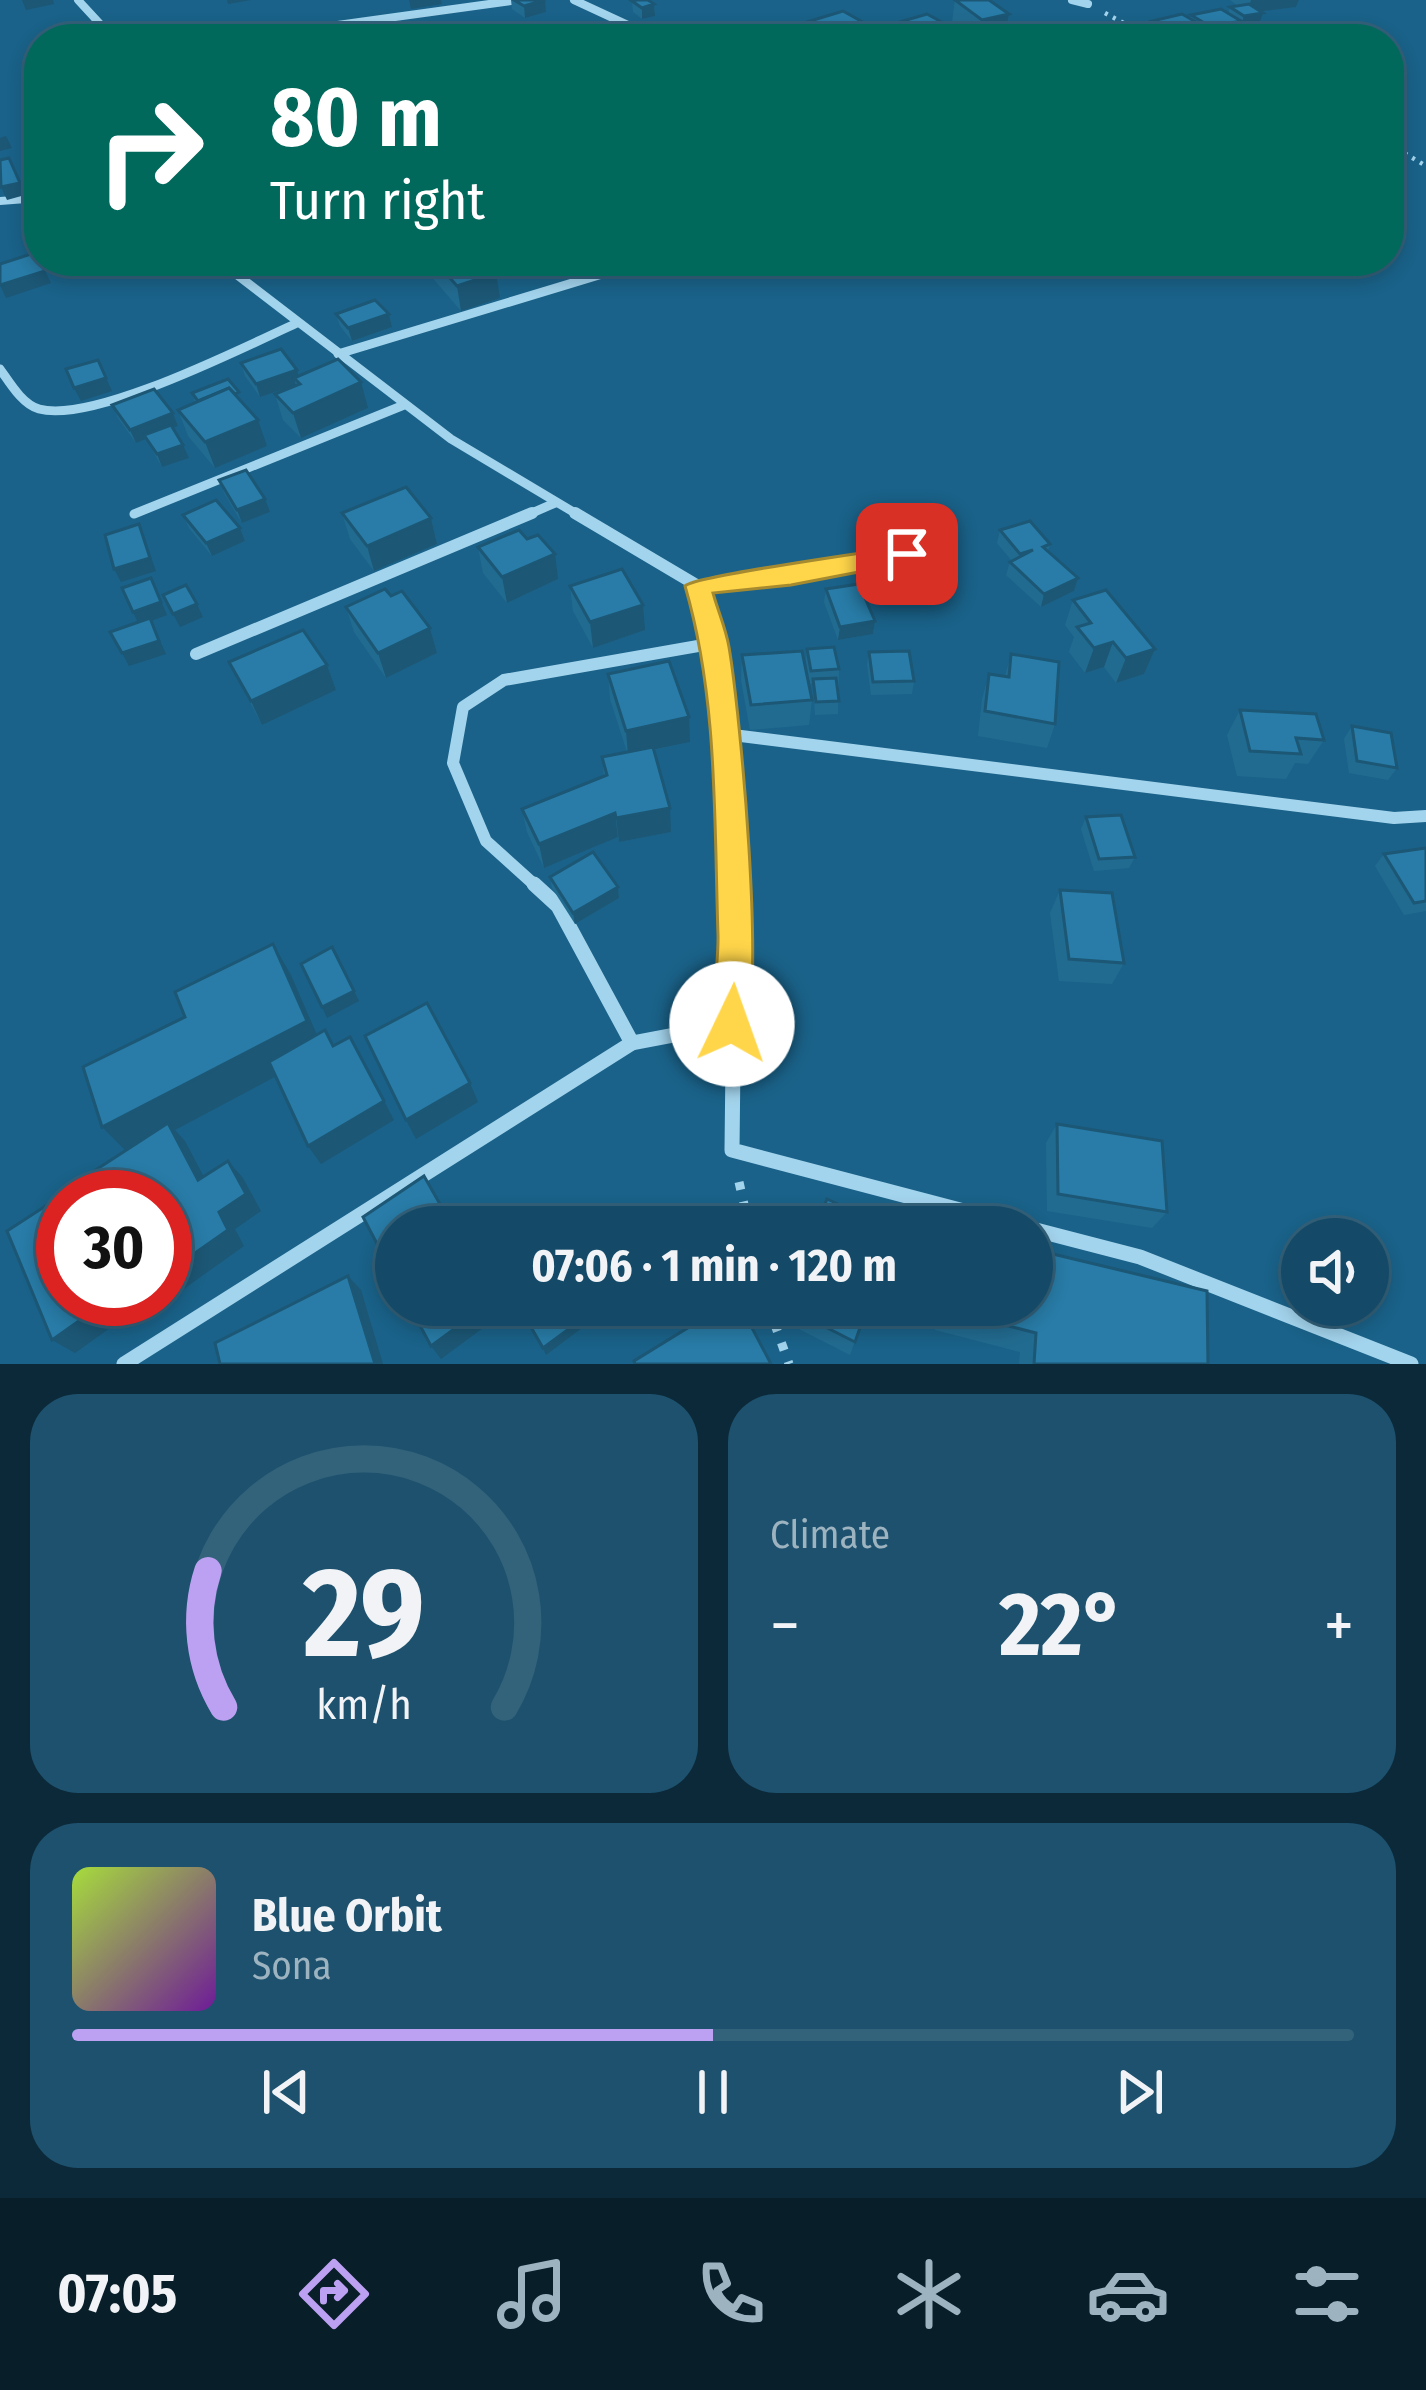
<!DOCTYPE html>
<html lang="en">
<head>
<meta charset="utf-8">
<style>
	body { margin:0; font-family:"Fira Sans Condensed",sans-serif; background:#1d516d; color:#f1f3f6; height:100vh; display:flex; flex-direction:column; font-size:45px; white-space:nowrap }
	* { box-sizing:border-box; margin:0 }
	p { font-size:39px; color:#9db3c0 }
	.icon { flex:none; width:66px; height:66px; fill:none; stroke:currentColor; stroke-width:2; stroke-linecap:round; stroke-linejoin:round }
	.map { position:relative; height:1364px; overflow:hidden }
	.details { display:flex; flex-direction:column; gap:30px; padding:30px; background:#0b2939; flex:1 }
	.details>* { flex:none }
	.banner { position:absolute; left:24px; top:24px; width:1380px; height:252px; border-radius:48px; box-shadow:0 6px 18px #0003,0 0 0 3px #33627b; background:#00695c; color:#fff; overflow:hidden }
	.tools { position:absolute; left:1281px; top:1218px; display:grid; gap:24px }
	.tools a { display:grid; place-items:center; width:108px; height:108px; border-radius:50%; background:#144a67; box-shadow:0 6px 18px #0003,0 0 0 3px #33627b; font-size:60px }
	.speed { position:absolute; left:36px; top:1170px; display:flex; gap:24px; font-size:60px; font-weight:700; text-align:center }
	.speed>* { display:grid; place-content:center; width:156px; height:156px; border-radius:50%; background:#144a67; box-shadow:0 6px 18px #0003,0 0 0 3px #33627b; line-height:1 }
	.speed .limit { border:18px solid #d22; background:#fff; color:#111 }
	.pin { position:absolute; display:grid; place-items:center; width:102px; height:102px; color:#fff; margin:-51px; border-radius:24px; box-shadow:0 6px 18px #0006 }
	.me { position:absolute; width:132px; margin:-66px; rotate:3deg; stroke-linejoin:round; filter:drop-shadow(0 0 9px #0008) }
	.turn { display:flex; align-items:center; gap:42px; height:252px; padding:0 48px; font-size:54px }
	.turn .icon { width:156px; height:156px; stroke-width:2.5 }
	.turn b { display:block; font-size:84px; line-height:102px }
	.big { font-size:90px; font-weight:700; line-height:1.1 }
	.details .widget { flex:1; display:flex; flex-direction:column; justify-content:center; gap:18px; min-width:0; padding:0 42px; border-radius:48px; background:#1d516d }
	.details .dial { align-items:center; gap:0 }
	.dial svg { height:312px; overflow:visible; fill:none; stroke:#33627b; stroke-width:7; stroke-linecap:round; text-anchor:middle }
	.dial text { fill:#f1f3f6; stroke:none }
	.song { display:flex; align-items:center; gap:36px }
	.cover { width:144px; height:144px; border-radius:18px; background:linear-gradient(135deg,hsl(80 70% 55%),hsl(280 70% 35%)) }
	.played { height:12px; border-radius:6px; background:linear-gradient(90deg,#bca0f2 50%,#33627b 50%) }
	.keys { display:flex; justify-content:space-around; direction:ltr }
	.heat { display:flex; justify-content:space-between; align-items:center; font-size:66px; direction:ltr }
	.details .tiles { flex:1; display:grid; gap:30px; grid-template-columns:1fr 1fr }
	.widget:last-child { grid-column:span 2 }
	.trip { position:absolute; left:375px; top:1206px; width:678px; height:120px; border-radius:60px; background:#144a67; box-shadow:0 6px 18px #0003,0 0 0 3px #33627b; font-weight:700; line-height:120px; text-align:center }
	.tabs { display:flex; height:192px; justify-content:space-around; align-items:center; background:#081e29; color:#9db3c0 }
	.tabs .icon { width:84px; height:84px }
	.tabs .on { color:#bca0f2 }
	.tabs b { font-size:54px; color:#f1f3f6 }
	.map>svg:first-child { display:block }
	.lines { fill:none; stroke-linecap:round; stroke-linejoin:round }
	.path-far1 { stroke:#a3d4ed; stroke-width:4.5; stroke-dasharray:3 6; stroke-linecap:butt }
	.path { stroke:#a3d4ed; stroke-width:9; stroke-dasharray:8 12; stroke-linecap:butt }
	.minor-far3 { stroke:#a3d4ed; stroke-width:8 }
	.minor-far2 { stroke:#a3d4ed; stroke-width:9 }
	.minor-far1 { stroke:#a3d4ed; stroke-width:12 }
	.minor { stroke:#a3d4ed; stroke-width:15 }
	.wall { fill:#226b90 }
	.shaded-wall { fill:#1c5775 }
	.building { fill:#287ca7; stroke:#1c5775; stroke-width:3 }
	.route { fill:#ffd54a; stroke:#a68a30; stroke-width:3 }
</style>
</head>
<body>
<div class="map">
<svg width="1426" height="1364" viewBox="0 0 1426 1364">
	<rect width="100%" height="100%" fill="#1a6289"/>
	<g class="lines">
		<g class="path-far1">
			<polyline points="1105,13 1153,39"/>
			<polyline points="1389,144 1426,166"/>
		</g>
		<g class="path">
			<polyline points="739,1182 749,1227"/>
			<polyline points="768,1305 789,1364"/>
		</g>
		<g class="minor-far3">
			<polyline points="78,0 114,39"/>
			<polyline points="574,0 658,39"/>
			<polyline points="1072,0 1088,4"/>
			<polyline points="236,39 518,0"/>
			<polyline points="0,201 39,198"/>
		</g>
		<g class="minor-far2">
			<polyline points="219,261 451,439 580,516"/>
			<polyline points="225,266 244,261"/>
			<polyline points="338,354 645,261"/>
			<path d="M0,369C10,383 22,404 39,409C93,424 244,347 297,323"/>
			<polyline points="134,514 404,405"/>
			<polyline points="525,516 555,503"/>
		</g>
		<g class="minor-far1">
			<polyline points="575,513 698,586 725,722 735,887"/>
			<polyline points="698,586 791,576 945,547"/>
			<polyline points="196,654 532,513"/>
			<polyline points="725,734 1394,818 1426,816"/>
			<polyline points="537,887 486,841 453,763 463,707 504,680 715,643"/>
		</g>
		<g class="minor">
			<polyline points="534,884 558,906 632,1043"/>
			<polyline points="735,884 732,1150 1025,1227"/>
			<polyline points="1032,1229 1140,1257 1411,1364"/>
			<polyline points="124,1364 632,1043 732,1024"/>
		</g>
	</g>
	<g class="wall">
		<polygon points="511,0 544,0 546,12 525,18 512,9"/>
		<polygon points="955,0 1009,14 1005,37 974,39 952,22"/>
		<polygon points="1230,0 1299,0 1296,7 1261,11 1259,24 1239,27 1237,32 1208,39 1201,35 1200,37 1193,39 1160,39 1149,33 1152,21 1190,18 1191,15 1228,14 1230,7 1238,6"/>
		<polygon points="632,1 654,4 655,16 642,19 633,12"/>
		<polygon points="807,22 875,29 967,36 967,39 757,39 807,27"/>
		<polygon points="401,261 485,261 500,298 461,311 430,275 429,268 409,273"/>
		<polygon points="336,314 389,314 392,327 352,341 340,326"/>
		<polygon points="241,363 297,370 299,376 368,408 301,438 283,420 275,394 296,385 260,397 245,376"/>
		<polygon points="192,393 243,404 267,446 215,468 188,436 178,410 195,402"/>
		<polygon points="112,405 173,413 178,426 173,428 189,458 162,467 146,439 136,443 118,418"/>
		<polygon points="219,480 270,512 242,523 224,493"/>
		<polygon points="342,513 431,518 437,544 374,571 350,539"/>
		<polygon points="183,515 240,528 245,541 212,556 189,528"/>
		<polygon points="1000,530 1050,544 1048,551 1078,578 1074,591 1041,607 1006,575 1010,562 1012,561 997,543"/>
		<polygon points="478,547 558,579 507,603 483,573"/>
		<polygon points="570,586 645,630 593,648 573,611"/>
		<polygon points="826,589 875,621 873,634 838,640 824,602"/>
		<polygon points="391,596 430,628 437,653 386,678 354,632 346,607"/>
		<polygon points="1073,600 1155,649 1144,674 1116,683 1104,667 1085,673 1069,652 1074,637 1065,625"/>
		<polygon points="807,649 839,669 838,714 815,715 813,683 810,684 806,661"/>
		<polygon points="869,652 914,681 912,694 871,695 867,664"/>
		<polygon points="1011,654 1055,724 1047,748 978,736 982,699 989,674 1005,676"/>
		<polygon points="742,655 812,700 809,725 750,730 741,680"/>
		<polygon points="229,662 327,665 336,690 262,725"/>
		<polygon points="608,674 690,742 654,750 671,832 619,842 618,837 544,868 527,832 522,809 604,776 602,757 627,752 610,699"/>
		<polygon points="1240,710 1324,740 1308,764 1295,763 1286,779 1237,776 1227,735"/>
		<polygon points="1352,726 1397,768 1388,780 1349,773 1344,739"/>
		<polygon points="1086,817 1135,857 1129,868 1094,871 1081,829"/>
		<polygon points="1426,848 1426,911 1404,915 1375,866 1384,854"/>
		<polygon points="550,877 618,887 619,898 575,924 552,888"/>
		<polygon points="1060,890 1124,963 1112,984 1059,981 1050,913"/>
		<polygon points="1057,1124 1167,1212 1152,1228 1047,1211 1046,1143"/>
		<polygon points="787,1305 868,1305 850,1355 783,1321"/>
		<polygon points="937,1305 1032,1305 1208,1364 1019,1364 1020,1352 935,1330"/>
	</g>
	<g class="shaded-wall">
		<polygon points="22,0 53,0 54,4 26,10"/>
		<polygon points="227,0 251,0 228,4"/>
		<polygon points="409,0 441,0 442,4 411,9"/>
		<polygon points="545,0 546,12 525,18 524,6"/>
		<polygon points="1251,0 1299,0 1296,7 1247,13"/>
		<polygon points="654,4 655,16 642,19 642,8"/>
		<polygon points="1263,13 1259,24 1240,28 1244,16"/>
		<polygon points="1009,14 1005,37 979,39 982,20"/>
		<polygon points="1241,21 1237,32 1208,39 1211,27"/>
		<polygon points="1203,26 1200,37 1172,39 1174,33"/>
		<polygon points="6,136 12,148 0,151 0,138"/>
		<polygon points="9,158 25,195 7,200 1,187"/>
		<polygon points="406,261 428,261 429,268 409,273"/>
		<polygon points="45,271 51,283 6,298 0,285"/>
		<polygon points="496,273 500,298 461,311 457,286"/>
		<polygon points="389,314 392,327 352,341 348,328"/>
		<polygon points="297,370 301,383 294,378 296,385 260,397 256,384"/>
		<polygon points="106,378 112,391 81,401 74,388"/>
		<polygon points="361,382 368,408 301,438 293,413"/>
		<polygon points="173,413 178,426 136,443 130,430"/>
		<polygon points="258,420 267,446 215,468 205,442"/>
		<polygon points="183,445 189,458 162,467 157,454"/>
		<polygon points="265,499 270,512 242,523 237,510"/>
		<polygon points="431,518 437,544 374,571 367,546"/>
		<polygon points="139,524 156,571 121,582 114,569"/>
		<polygon points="240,528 245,541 212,556 206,543"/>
		<polygon points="555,554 558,579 507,603 502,577"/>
		<polygon points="151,578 167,615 151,621 166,654 129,666 122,653 139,625 133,612"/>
		<polygon points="1078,578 1074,591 1041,607 1044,594"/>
		<polygon points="197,604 203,617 180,627 173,614"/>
		<polygon points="643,605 645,630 593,648 590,622"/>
		<polygon points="875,621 873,634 838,640 840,627"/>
		<polygon points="430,628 437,653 386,678 378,653"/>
		<polygon points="1113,642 1104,667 1085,673 1094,648"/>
		<polygon points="1155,649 1144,674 1116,683 1126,658"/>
		<polygon points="327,665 336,690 262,725 251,701"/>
		<polygon points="689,717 690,742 628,755 626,731"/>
		<polygon points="670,808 671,832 619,842 616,818"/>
		<polygon points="615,813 618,837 544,868 539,844"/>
		<polygon points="618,887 619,898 575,924 573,913"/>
		<polygon points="273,944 291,975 324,1051 175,1130 185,1141 215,1198 129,1154 102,1127"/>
		<polygon points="354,991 359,1001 327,1018 322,1007"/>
		<polygon points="470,1083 478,1102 416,1139 406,1120"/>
		<polygon points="384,1101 394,1120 321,1164 308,1146"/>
		<polygon points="228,1161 243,1178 261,1211 235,1229 244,1246 164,1303 159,1299 165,1299 165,1274 219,1212"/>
		<polygon points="348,1276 361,1290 383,1364 375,1364"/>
		<polygon points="110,1299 143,1299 145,1303 75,1353 52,1340"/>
		<polygon points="487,1305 497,1305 502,1314 441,1359 431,1346"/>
		<polygon points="588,1315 590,1322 546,1355 543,1348"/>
	</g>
	<g class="building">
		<polygon points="514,0 545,0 524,6"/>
		<polygon points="637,0 648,0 654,4 642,8 632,1"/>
		<polygon points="955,0 989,0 1009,14 982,20"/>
		<polygon points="1249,4 1263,13 1244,16 1230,7"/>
		<polygon points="1221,9 1241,21 1211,27 1191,15"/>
		<polygon points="843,11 875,29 837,39 807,22"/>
		<polygon points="927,14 967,36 958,39 841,39"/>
		<polygon points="1182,14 1203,26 1174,33 1152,21"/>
		<polygon points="805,25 827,39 757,39"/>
		<polygon points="353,27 366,39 326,39 322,35"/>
		<polygon points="9,158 20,183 1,187 0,160"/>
		<polygon points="34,253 45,271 0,285 0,264"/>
		<polygon points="435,261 485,261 496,273 457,286"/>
		<polygon points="375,300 389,314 348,328 336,314"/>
		<polygon points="281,349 297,370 256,384 241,363"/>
		<polygon points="338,359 361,382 293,413 275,394 300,384 294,378"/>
		<polygon points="98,360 106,378 74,388 66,369"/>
		<polygon points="228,379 239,392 235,394 229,388 198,401 192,393"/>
		<polygon points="229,388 258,420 205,442 178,410"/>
		<polygon points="154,389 173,413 130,430 112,405"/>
		<polygon points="171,425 183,445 157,454 144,435"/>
		<polygon points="246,470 265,499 237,510 219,480"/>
		<polygon points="406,487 431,518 367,546 342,513"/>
		<polygon points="216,500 240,528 206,543 183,515"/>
		<polygon points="1030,521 1050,544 1043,547 1078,578 1044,594 1010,562 1033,550 1020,554 1000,530"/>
		<polygon points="139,524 150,558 114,569 105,535"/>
		<polygon points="519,530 527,539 538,535 555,554 502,577 478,547"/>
		<polygon points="622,569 643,605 590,622 570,586"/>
		<polygon points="151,578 161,602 133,612 122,588"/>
		<polygon points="859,584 875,621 840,627 826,589"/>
		<polygon points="186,585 197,604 173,614 163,595"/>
		<polygon points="385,589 391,596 402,591 430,628 378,653 346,607"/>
		<polygon points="1106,590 1155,649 1126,658 1113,642 1094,648 1077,627 1091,623 1073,600"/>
		<polygon points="150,618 159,641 122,653 110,632"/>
		<polygon points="303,630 327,665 251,701 229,662"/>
		<polygon points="834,647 839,669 811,671 807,649"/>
		<polygon points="802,651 812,700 751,705 742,655"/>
		<polygon points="909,651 914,681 873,682 869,652"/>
		<polygon points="1011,654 1059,662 1055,724 985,711 989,674 1009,677"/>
		<polygon points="669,661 689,717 626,731 608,674"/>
		<polygon points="836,678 839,701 816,702 813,679"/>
		<polygon points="1240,710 1316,714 1324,740 1296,738 1301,754 1250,751"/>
		<polygon points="1352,726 1391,733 1397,768 1357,761"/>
		<polygon points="653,747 670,808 616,818 615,813 539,844 522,809 607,775 602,757"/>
		<polygon points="1121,815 1135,857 1099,859 1086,817"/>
		<polygon points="1426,848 1426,901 1414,903 1384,854"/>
		<polygon points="593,852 618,887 573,913 550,877"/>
		<polygon points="1060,890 1112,893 1124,963 1069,959"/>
		<polygon points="273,944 307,1021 102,1127 83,1067 185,1017 175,992"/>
		<polygon points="332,947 354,991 322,1007 301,964"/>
		<polygon points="427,1003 470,1083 406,1120 365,1036"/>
		<polygon points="325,1030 333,1046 350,1037 384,1101 308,1146 269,1062"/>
		<polygon points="168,1123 198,1180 228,1161 246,1194 219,1212 228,1230 165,1274 165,1197 102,1197 91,1173"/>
		<polygon points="1057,1124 1162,1141 1167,1212 1058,1194"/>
		<polygon points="424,1176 453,1227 396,1227 396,1280 363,1217"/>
		<polygon points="78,1185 83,1197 63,1197 63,1299 110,1299 52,1340 7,1231"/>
		<polygon points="827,1199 888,1227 816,1227"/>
		<polygon points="655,1216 662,1227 639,1227"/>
		<polygon points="1032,1249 1207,1291 1208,1364 1034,1364 1036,1333 946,1310 947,1305 1032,1305"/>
		<polygon points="348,1276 375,1364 220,1364 215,1343"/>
		<polygon points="409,1305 487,1305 431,1346"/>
		<polygon points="525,1305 583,1305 588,1315 543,1348 520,1308"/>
		<polygon points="725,1305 740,1305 771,1364 635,1364 634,1361"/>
		<polygon points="787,1305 868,1305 855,1342 786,1307"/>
	</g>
	<path class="route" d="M907,546L916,548V561L791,585L713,593C718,611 726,629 729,647C740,711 766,986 744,1036L732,1040L720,1036C709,1010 719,964 718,935C714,818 718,699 685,586C693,576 877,551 907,546Z"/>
</svg>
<div class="tools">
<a><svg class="icon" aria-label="sound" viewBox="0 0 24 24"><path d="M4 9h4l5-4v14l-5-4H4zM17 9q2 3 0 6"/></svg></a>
</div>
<div class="speed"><div class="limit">30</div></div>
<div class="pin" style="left:907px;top:554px;background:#d93025"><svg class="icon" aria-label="arrive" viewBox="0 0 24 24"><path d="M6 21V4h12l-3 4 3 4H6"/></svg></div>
<svg class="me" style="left:732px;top:1024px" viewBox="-20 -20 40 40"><circle r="19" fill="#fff"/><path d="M0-13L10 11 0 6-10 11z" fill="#ffd54a"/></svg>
<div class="trip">07:06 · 1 min · 120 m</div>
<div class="banner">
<div class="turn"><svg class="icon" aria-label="right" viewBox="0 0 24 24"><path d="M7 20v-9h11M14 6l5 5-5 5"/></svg><div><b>80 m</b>Turn right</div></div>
</div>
</div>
<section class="details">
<div class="tiles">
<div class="widget dial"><svg viewBox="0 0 100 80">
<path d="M14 69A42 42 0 1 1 86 69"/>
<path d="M14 69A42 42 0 0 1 10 34" stroke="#bca0f2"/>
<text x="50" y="56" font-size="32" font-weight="700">29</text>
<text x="50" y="72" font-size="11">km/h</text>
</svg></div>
<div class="widget"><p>Climate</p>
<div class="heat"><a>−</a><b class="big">22°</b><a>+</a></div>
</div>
<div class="widget">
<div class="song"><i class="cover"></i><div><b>Blue Orbit</b><p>Sona</p></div></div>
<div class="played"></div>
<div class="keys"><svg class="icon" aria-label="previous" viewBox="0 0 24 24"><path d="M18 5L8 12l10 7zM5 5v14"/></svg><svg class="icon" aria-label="pause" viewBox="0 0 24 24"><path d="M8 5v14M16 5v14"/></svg><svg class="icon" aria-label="next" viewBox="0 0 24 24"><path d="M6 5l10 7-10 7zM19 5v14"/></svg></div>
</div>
</div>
</section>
<nav class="tabs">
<b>07:05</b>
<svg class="icon on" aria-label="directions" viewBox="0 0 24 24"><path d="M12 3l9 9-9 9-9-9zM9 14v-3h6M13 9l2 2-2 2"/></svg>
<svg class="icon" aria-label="music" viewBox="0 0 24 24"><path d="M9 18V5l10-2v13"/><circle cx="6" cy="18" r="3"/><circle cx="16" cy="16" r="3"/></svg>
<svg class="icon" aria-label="phone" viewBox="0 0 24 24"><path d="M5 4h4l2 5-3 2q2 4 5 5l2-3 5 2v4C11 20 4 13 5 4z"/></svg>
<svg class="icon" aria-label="climate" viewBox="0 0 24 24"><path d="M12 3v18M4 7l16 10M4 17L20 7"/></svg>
<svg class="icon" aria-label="car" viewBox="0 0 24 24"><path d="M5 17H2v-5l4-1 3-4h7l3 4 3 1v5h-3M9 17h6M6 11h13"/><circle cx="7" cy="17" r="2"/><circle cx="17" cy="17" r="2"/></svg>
<svg class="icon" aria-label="filters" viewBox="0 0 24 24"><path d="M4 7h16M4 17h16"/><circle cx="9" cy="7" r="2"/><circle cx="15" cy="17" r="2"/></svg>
</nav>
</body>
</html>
